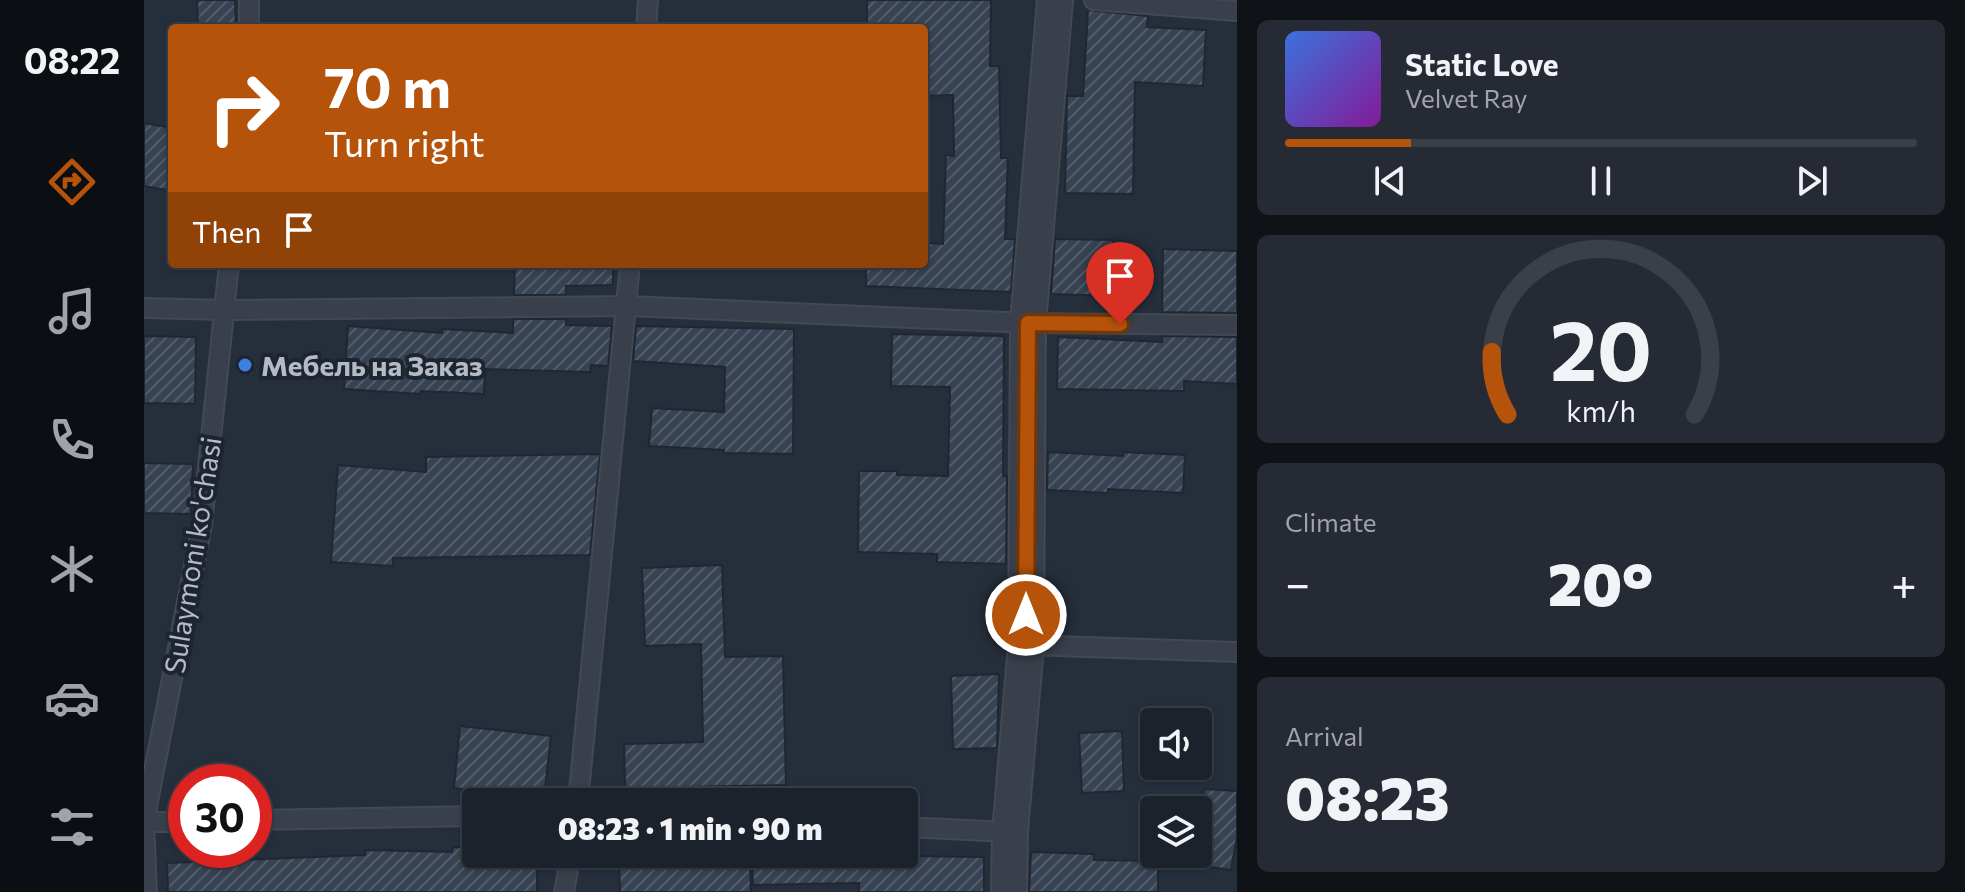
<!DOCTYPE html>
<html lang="en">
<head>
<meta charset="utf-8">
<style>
	body { margin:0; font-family:Commissioner,sans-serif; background:#252a34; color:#f1f3f6; height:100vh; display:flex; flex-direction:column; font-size:30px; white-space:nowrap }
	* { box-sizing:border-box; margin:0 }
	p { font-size:26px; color:#a0a4a9 }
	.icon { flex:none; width:44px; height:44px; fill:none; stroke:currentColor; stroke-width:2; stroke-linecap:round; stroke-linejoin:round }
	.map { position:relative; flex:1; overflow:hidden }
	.sheet { display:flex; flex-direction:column; gap:20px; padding:20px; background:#0f1318; width:728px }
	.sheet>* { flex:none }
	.top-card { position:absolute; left:24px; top:24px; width:760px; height:244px; border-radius:8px; box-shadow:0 2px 6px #0004,0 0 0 2px #3a3f48; background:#b45309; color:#fff; overflow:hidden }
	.tools { position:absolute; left:996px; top:708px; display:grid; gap:16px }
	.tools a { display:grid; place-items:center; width:72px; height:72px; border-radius:8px; background:#1c222c; box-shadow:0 2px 6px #0004,0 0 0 2px #3a3f48; font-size:40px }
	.speed { position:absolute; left:24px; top:764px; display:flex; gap:16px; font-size:40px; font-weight:700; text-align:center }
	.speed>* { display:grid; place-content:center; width:104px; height:104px; border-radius:50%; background:#1c222c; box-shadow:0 2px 6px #0004,0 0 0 2px #3a3f48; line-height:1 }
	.speed .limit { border:12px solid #d22; background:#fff; color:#111 }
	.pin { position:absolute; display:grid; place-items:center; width:68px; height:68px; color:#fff; margin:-82px -34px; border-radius:50% 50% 50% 0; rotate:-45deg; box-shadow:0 0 8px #0007 }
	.pin .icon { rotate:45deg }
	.me { position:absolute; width:88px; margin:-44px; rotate:0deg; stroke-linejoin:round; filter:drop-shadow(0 0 6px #0008) }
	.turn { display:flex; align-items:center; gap:28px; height:168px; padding:0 24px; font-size:36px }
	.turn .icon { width:104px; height:104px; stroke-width:2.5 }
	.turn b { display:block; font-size:56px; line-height:68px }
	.then { display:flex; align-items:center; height:76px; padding:0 24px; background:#0003; gap:16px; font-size:30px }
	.big { font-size:60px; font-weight:800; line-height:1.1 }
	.sheet .widget { flex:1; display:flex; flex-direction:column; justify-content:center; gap:12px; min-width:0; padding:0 28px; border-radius:12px; background:#252a34 }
	.sheet .dial { align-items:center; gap:0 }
	.dial svg { height:208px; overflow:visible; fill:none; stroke:#3a3f48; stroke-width:7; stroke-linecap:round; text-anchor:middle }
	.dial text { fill:#f1f3f6; stroke:none }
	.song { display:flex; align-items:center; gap:24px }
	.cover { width:96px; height:96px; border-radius:12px; background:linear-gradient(135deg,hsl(220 70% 55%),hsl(290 70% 35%)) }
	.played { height:8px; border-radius:4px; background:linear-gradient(90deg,#b45309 20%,#3a3f48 20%) }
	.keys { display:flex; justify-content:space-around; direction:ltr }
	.heat { display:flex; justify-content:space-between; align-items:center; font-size:44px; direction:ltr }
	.trip { position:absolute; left:318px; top:788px; width:456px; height:80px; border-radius:8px; background:#1c222c; box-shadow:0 2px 6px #0004,0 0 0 2px #3a3f48; font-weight:800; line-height:80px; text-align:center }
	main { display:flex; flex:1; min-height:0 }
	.menu { display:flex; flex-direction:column; width:144px; justify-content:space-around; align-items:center; background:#0b0e12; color:#a0a4a9 }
	.menu .icon { width:56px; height:56px }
	.menu .selected { color:#b45309 }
	.menu b { font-size:36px; color:#f1f3f6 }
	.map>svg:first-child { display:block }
	.building { fill:url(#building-hatch); stroke:#202732; stroke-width:2 }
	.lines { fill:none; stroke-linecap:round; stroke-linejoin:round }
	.lane-casing { stroke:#424954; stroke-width:22 }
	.street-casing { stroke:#424954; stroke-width:38 }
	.lane { stroke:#39404b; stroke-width:18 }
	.street { stroke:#39404b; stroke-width:34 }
	.route-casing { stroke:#753606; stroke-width:20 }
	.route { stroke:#b45309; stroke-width:14 }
	.shop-dot { fill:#3f7fe0; stroke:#1e2530; stroke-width:3 }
	.labels { text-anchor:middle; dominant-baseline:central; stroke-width:8; stroke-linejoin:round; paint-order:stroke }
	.poi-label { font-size:28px; font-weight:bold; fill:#b4bbc7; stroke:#1e2530; text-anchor:start }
	.street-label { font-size:28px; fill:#b4bbc7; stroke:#1e2530 }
</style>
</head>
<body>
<main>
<nav class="menu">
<b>08:22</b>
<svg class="icon selected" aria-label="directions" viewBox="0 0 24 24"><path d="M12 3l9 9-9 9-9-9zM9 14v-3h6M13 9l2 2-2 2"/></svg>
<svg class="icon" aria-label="music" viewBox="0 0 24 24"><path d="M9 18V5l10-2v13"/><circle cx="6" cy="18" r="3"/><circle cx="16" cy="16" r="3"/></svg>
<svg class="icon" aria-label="phone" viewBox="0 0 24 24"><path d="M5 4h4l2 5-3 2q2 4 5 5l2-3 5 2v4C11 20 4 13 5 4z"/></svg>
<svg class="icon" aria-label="climate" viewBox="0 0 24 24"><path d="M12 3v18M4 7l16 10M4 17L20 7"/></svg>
<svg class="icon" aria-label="car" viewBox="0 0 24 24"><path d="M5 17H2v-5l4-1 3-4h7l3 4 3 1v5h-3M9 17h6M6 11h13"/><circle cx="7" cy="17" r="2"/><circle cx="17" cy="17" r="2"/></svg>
<svg class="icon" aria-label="filters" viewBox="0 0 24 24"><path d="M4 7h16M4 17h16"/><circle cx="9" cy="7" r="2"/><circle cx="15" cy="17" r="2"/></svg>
</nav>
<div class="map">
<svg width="1093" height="892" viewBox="0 0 1093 892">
	<defs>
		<pattern id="building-hatch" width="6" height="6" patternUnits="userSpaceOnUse" patternTransform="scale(2)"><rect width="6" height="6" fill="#374252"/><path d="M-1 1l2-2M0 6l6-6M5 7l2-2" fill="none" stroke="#525b69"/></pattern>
	</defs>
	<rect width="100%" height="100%" fill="#252e3b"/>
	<g class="building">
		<polygon points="53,0 91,0 92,28 54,28"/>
		<polygon points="723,0 847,0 846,66 855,66 857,158 864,158 861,239 871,239 867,292 722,286 722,264 780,264 780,243 799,244 802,155 810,156 809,95 780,96 780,28 723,28"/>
		<polygon points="944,10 1004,16 1003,27 1062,30 1059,86 991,82 989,194 921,193 923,96 939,96"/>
		<polygon points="0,123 28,128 28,191 0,186"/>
		<polygon points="911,239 969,240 968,296 907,294"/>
		<polygon points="1019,249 1093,251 1093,313 1018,312"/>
		<polygon points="371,264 469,264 469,285 422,286 422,295 370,295"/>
		<polygon points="369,319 422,319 422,325 468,326 464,366 447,365 446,372 341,369 340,394 277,391 276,394 200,389 204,326 298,333 298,329 369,333"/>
		<polygon points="492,326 650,329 649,454 580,453 580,450 505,446 508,408 580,412 581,367 489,361"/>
		<polygon points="748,334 860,336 859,476 863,476 862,564 793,562 793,554 714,552 715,471 753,471 753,475 804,476 806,387 747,386"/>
		<polygon points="0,336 52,337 51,404 0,403"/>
		<polygon points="1018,336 1093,337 1093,384 1040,381 1040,391 913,389 914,337 1018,342"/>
		<polygon points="904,452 979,456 979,452 1041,455 1039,493 964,489 964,493 903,490"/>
		<polygon points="456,454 446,555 249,558 249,566 187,562 194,465 282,472 282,457"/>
		<polygon points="0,463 49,464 47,514 0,513"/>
		<polygon points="578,565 581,657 639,656 642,785 481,788 480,744 559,742 557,644 501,646 498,568"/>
		<polygon points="855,674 853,748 809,749 807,676"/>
		<polygon points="316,726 407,736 400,798 310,788"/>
		<polygon points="978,731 980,791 938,793 935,733"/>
		<polygon points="1060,789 1093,791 1093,837 1087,870 1052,865"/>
		<polygon points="309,847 332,848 332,854 393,854 393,892 24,892 23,863 221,855 221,850 308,852"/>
		<polygon points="887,852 950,854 950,860 1014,861 1014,892 885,892"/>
		<polygon points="608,854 840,857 840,892 715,892 715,883 609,885"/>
		<polygon points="538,862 538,867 606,865 607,892 476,892 475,863"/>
	</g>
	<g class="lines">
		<g class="lane-casing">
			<g id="lane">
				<polyline points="105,0 105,28"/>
				<polyline points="950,0 1093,11"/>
				<polyline points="502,28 504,0"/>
				<polyline points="0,308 80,310 484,306 884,323 1093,325"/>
				<polyline points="882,645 1093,652"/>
				<polyline points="434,802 486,264"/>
				<polyline points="110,820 332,816"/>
				<polyline points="0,822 42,822"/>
				<polyline points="760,827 866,832"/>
				<polyline points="3,892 0,822 58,525 85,264"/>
				<polyline points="420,892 427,854"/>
			</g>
		</g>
		<g class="street-casing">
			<polyline id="street" points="865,892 866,832 882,645 884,323 911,0"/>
		</g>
		<use href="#lane" class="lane"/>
		<use href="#street" class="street"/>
	</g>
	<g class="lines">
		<g class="route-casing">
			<polyline id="route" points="882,615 884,323 976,324"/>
		</g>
		<use href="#route" class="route"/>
	</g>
	<circle class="shop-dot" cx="101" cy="365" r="8"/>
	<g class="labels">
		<g class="poi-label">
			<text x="117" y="365">Мебель на Заказ</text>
		</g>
		<g class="street-label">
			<text transform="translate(48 555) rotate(-81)">Sulaymoni ko'chasi</text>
		</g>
	</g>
</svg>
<div class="tools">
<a><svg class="icon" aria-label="sound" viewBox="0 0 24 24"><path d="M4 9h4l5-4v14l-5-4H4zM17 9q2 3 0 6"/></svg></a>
<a><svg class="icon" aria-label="layers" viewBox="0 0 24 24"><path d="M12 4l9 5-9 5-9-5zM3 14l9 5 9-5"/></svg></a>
</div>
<div class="speed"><div class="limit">30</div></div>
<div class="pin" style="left:976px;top:324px;background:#d93025"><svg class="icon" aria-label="arrive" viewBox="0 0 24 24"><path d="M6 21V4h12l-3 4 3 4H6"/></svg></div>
<svg class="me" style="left:882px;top:615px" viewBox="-20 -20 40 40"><circle r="17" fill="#b45309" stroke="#fff" stroke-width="3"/><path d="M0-11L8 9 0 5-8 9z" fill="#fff"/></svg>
<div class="trip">08:23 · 1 min · 90 m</div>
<div class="top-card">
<div class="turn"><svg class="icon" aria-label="right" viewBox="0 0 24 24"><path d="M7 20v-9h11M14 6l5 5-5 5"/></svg><div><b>70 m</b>Turn right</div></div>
<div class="then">Then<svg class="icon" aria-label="arrive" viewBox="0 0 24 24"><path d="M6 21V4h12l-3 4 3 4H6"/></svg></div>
</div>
</div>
<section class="sheet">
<div class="widget">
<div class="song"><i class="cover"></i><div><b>Static Love</b><p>Velvet Ray</p></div></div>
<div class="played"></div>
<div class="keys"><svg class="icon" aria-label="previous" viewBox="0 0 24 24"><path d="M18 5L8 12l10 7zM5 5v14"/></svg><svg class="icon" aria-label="pause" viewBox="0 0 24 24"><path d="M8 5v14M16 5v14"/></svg><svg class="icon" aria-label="next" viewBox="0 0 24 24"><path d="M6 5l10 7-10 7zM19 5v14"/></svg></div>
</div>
<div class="widget dial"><svg viewBox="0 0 100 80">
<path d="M14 69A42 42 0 1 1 86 69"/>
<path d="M14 69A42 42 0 0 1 8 45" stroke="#b45309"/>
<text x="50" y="56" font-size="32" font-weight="700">20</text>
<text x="50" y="72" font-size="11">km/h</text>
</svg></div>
<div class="widget"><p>Climate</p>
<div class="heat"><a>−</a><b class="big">20°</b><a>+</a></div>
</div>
<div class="widget"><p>Arrival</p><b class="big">08:23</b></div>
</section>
</main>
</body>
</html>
